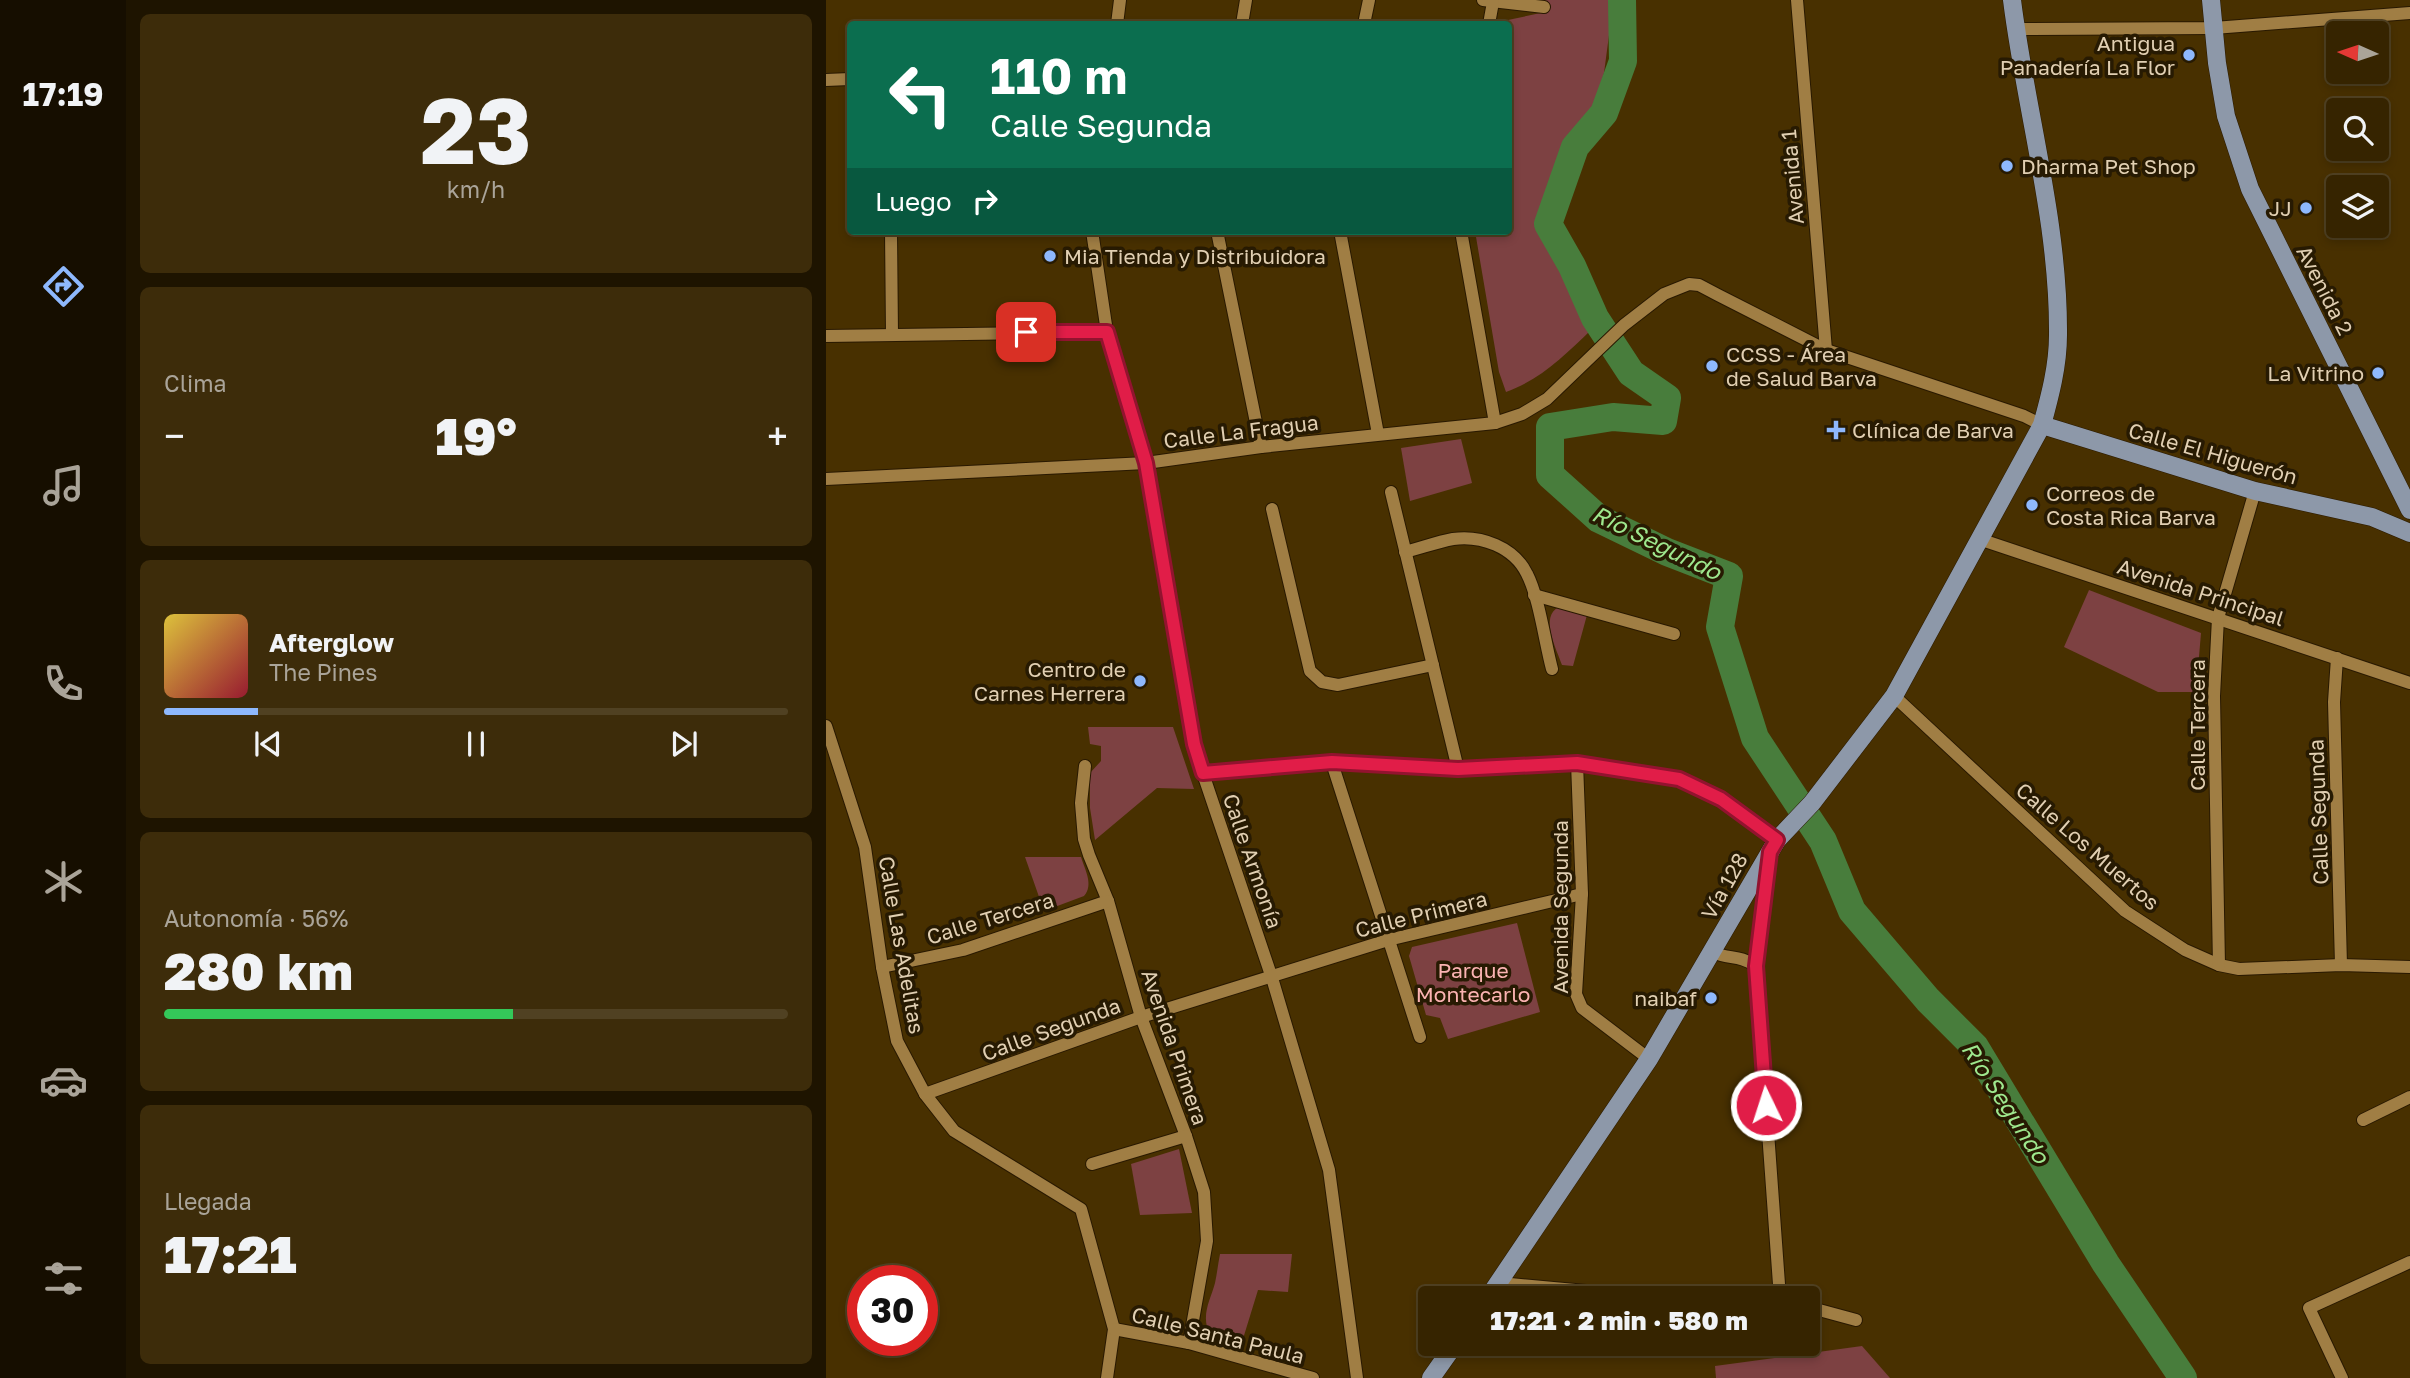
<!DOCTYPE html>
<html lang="es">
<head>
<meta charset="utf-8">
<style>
	body { margin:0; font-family:"Golos Text",sans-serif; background:#3d2c0a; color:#f1f3f6; height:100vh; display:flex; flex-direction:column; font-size:26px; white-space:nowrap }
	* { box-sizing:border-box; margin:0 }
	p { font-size:23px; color:#aaa499 }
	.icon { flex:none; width:38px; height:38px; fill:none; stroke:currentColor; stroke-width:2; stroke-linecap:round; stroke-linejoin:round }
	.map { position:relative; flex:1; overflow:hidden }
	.details { display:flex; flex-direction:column; gap:14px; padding:14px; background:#1e1400; width:700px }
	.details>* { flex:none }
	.hud { position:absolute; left:21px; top:21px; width:665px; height:214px; border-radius:7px; box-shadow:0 4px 10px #0003,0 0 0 2px #504122; background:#0b6e4f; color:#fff; overflow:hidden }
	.needle { width:46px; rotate:273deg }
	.tools { position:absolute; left:1500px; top:21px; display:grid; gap:14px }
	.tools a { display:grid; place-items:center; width:63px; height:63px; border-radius:7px; background:#362400; box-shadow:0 4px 10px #0003,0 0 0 2px #504122; font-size:35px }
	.speed { position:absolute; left:21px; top:1265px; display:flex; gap:14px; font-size:35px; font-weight:700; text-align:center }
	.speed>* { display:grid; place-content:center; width:91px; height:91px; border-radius:50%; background:#362400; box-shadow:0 4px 10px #0003,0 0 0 2px #504122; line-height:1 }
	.speed .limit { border:10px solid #d22; background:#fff; color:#111 }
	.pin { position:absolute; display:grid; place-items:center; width:60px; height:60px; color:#fff; margin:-30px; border-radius:14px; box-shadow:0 4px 10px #0006 }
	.me { position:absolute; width:77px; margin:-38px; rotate:356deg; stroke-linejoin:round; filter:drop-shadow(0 0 5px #0008) }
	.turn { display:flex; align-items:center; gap:24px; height:147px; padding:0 28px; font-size:32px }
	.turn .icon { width:91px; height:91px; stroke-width:2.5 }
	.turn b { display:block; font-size:49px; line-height:60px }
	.then { display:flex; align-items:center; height:66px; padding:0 28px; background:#0003; gap:14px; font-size:26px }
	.big { font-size:52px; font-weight:800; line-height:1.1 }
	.details .card { flex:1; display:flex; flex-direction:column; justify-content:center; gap:10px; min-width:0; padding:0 24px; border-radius:10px; background:#3d2c0a }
	.details .dial { align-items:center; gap:0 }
	.dial b { font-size:91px; line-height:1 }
	.song { display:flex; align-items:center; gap:21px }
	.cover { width:84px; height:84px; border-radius:10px; background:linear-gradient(135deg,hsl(50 70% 55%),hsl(350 70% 35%)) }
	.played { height:7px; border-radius:4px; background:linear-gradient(90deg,#8eb8fd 15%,#504122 15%) }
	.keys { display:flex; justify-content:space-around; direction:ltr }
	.heat { display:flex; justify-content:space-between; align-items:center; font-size:38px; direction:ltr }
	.charge { height:10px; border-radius:5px; background:linear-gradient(90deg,#34c759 56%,#504122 0) }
	.trip { position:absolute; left:592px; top:1286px; width:402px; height:70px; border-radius:7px; background:#362400; box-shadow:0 4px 10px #0003,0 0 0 2px #504122; font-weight:800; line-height:70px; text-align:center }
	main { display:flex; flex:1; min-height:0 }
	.tabs { display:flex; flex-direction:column; width:126px; justify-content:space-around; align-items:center; background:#160e00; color:#aaa499 }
	.tabs .icon { width:49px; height:49px }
	.tabs .on { color:#8eb8fd }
	.tabs b { font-size:32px; color:#f1f3f6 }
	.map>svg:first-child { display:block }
	.green { fill:#7d4142 }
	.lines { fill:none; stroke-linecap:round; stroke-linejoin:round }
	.river { stroke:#487d3c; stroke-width:28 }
	.minor-casing { stroke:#291900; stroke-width:14 }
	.major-casing { stroke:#291900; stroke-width:19 }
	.minor { stroke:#a07e44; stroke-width:12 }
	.major { stroke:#8d98a9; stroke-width:18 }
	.route-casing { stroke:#92132f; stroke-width:18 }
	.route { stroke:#e11d48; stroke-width:12 }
	.poi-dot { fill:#8eb8fd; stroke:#271a02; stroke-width:2.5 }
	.labels { text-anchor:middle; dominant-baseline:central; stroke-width:7; stroke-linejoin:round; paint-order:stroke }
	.poi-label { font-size:21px; fill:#e1cfb2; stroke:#271a02; text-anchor:end }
	.street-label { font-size:21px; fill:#e1cfb2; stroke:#271a02 }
	.park-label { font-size:21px; fill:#fbb3b2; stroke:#271a02 }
	.water-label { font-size:23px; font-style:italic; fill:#9ee78d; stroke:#271a02 }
</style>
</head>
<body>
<main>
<nav class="tabs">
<b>17:19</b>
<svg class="icon on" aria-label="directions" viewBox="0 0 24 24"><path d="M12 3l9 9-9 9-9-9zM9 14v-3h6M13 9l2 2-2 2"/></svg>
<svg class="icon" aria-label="music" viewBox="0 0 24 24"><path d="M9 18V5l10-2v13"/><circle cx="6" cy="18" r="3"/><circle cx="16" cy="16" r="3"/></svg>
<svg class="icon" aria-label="phone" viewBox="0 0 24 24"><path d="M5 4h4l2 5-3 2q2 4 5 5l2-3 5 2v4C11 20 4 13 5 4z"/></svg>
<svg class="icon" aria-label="climate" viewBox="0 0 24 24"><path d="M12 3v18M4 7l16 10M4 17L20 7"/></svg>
<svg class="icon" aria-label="car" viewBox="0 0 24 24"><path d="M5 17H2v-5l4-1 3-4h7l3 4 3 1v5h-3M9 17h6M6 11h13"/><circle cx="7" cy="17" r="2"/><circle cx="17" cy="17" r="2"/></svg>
<svg class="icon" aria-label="filters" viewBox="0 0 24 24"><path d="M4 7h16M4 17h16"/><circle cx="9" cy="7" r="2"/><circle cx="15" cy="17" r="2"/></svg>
</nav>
<section class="details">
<div class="card dial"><b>23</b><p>km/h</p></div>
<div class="card"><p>Clima</p>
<div class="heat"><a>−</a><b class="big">19°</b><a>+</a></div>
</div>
<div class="card">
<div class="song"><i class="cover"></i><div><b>Afterglow</b><p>The Pines</p></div></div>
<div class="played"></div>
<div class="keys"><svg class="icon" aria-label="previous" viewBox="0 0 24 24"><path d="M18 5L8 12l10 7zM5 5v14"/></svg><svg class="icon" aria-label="pause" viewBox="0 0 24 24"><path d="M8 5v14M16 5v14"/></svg><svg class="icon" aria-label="next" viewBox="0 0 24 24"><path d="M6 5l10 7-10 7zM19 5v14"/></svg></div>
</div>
<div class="card"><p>Autonomía · 56%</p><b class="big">280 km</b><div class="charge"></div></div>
<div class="card"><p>Llegada</p><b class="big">17:21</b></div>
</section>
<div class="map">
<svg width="1584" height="1378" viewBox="0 0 1584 1378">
	<rect width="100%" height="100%" fill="#483000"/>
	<g class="green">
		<path d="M718,0H785V20L778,73L766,110L740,141L710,221L765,330C739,355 714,380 680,392L673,372L649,231H682V24H675L682,20L724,11Z"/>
		<polygon points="635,439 646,483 584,501 575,448"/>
		<polygon points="1263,590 1375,633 1370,692 1332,692 1238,647"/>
		<path d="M733,607L761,615L747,666L736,665C731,650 713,616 733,607Z"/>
		<polygon points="262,727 347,727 368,789 331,788 269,840 264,808 264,773 275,761 275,746 264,744"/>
		<path d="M199,857H255C259,870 268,885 258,896L218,911Z"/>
		<polygon points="691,923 714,1012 622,1039 614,1018 600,1015 583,956 586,947"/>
		<polygon points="353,1149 366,1213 314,1215 305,1164"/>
		<path d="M394,1254H466L462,1292L432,1290L416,1342L381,1327C377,1311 385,1298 389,1283C391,1274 392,1264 394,1254Z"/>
		<polygon points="1036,1346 1064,1378 890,1378 889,1366"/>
	</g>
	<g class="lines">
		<polyline class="river" points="796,0 797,61 778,113 749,147 722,224 746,266 769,318 805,373 841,398 837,421 787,417 724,427 724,475 773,519 841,552 903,576 894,627 929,738 997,841 1026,911 1102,1000 1149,1047 1280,1264 1357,1378"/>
		<g class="minor-casing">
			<g id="minor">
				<polyline points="657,0 718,7"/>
				<polyline points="971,0 1000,350"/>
				<polyline points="291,24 294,0"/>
				<polyline points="416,24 420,0"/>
				<polyline points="538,24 543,0"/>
				<polyline points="663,24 667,2"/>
				<polyline points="1190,29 1388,28 1584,13"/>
				<polyline points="0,80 24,79"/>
				<polyline points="65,231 66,334"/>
				<polyline points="266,231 281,332 320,463 367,744 446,978 503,1170 531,1378"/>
				<polyline points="391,231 435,447"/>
				<polyline points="514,231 552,434"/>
				<polyline points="635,231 669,423"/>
				<polyline points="0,336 281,332"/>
				<polyline points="0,479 320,463 435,447 669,423 696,414 721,399 798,325 838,294 863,284 873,285 892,295 1000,350 1198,416 1216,425"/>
				<polyline points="565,492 632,769"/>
				<polyline points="446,509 484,671 496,682 512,685 607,665"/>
				<polyline points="1153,539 1584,683"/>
				<path d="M579,552C595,548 611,542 627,539C655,535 688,547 701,574C713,597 719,643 726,669"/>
				<polyline points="708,595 848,634"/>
				<polyline points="1511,658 1508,702 1515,965"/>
				<polyline points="1068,696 1299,911 1359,950 1393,965 1413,969 1515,965 1584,967"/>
				<polyline points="0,726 39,847 56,967 71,1041 99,1094 128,1131 255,1209 288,1329 281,1378"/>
				<polyline points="506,763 594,1037"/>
				<polyline points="751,763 756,894 750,994 756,1008 823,1059"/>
				<polyline points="259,766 255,803 258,839 263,855 282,901 315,1017 360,1136 378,1192 381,1241 363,1343"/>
				<polyline points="377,773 506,763 632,769 751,763 853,779 895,799 951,840"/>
				<polyline points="943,859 930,966 954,1298"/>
				<path d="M887,952C903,960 912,954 930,966"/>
				<polyline points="1393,965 1388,696 1392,618 1429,491"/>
				<polyline points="56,967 137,950 282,901"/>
				<polyline points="99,1094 315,1017 562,940 756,894"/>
				<polyline points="1537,1120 1584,1097"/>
				<polyline points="266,1164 360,1136"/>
				<polyline points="674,1283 836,1298"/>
				<polyline points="982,1307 1030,1320"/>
				<polyline points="288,1329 363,1343 487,1378"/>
				<polyline points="1516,1378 1483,1308 1584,1262"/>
			</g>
		</g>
		<g class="major-casing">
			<g id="major">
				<polyline points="1385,0 1391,63 1400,116 1424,189 1584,510"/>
				<polyline points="1216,425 1429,491 1546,517 1584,533"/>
				<path d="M662,1298L823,1059L951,840L986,803L1068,696L1216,425C1224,396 1232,366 1232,335C1233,222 1200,112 1186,0"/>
				<polyline points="605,1378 629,1344"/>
			</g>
		</g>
		<use href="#minor" class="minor"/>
		<use href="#major" class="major"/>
	</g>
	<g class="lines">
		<g class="route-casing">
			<polyline id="route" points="200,332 281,332 320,463 368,744 377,773 506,762 632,769 751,763 853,779 895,799 951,840 944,852 930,966 940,1105"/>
		</g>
		<use href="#route" class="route"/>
	</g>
	<g class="poi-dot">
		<circle cx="1363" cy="55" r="7"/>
		<circle cx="1181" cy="166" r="7"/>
		<circle cx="1480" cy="208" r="7"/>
		<circle cx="224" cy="256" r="7"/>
		<circle cx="886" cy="366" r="7"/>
		<circle cx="1552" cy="373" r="7"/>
		<path d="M1006.5 419.5h7v7h7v7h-7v7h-7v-7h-7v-7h7z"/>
		<circle cx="1206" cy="505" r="7"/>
		<circle cx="314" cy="681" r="7"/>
		<circle cx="885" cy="998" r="7"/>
	</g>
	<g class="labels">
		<g class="poi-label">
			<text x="1349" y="43">Antigua<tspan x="1349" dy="24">Panadería La Flor</tspan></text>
			<text x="1195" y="166" text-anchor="start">Dharma Pet Shop</text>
			<text x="1466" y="208">JJ</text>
			<text x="238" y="256" text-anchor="start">Mia Tienda y Distribuidora</text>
			<text x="900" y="354" text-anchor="start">CCSS - Área<tspan x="900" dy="24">de Salud Barva</tspan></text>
			<text x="1538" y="373">La Vitrino</text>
			<text x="1026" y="430" text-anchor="start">Clínica de Barva</text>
			<text x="1220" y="493" text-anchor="start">Correos de<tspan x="1220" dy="24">Costa Rica Barva</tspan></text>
			<text x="300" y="669">Centro de<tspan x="300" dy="24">Carnes Herrera</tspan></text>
			<text x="871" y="998">naibaf</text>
		</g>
		<g class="street-label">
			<text transform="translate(966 177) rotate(-95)">Avenida 1</text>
			<text transform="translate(1499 290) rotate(63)">Avenida 2</text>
			<text transform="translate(415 431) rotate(-7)">Calle La Fragua</text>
			<text transform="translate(1387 453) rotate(16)">Calle El Higuerón</text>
			<text transform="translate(1375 592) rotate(18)">Avenida Principal</text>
			<text transform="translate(1371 725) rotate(-90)">Calle Tercera</text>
			<text transform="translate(1492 812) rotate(-92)">Calle Segunda</text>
			<text transform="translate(1262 846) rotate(41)">Calle Los Muertos</text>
			<text transform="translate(427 861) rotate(71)">Calle Armonía</text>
			<text transform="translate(898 886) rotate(-61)">Vía 128</text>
			<text transform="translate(734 907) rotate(-90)">Avenida Segunda</text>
			<text transform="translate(595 914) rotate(-14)">Calle Primera</text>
			<text transform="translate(164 918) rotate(-17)">Calle Tercera</text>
			<text transform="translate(76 945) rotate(80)">Calle Las Adelitas</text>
			<text transform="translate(225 1029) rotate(-20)">Calle Segunda</text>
			<text transform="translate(349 1047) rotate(71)">Avenida Primera</text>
			<text transform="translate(392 1335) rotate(14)">Calle Santa Paula</text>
		</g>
		<g class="park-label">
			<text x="647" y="970">Parque<tspan x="647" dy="24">Montecarlo</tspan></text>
		</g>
		<g class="water-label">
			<text transform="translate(831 542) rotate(26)">Río Segundo</text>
			<text transform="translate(1180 1102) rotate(57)">Río Segundo</text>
		</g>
	</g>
</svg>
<div class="tools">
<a><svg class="needle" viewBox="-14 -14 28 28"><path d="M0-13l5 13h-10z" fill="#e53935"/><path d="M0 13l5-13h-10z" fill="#aaa499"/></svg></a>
<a><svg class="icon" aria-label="search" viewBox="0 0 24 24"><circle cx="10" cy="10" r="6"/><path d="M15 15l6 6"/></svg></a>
<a><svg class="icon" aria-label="layers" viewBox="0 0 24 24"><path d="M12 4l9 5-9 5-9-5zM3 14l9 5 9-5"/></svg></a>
</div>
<div class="speed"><div class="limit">30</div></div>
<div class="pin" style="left:200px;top:332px;background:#d93025"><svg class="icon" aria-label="arrive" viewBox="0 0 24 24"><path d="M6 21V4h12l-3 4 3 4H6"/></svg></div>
<svg class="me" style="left:940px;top:1105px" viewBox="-20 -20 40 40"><circle r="17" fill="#e11d48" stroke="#fff" stroke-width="3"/><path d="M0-11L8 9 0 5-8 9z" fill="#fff"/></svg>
<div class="trip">17:21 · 2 min · 580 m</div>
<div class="hud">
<div class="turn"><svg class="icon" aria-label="left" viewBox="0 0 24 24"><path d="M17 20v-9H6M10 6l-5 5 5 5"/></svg><div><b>110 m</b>Calle Segunda</div></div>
<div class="then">Luego<svg class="icon" aria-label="right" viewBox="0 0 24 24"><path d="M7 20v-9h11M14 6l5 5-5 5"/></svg></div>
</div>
</div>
</main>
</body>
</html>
